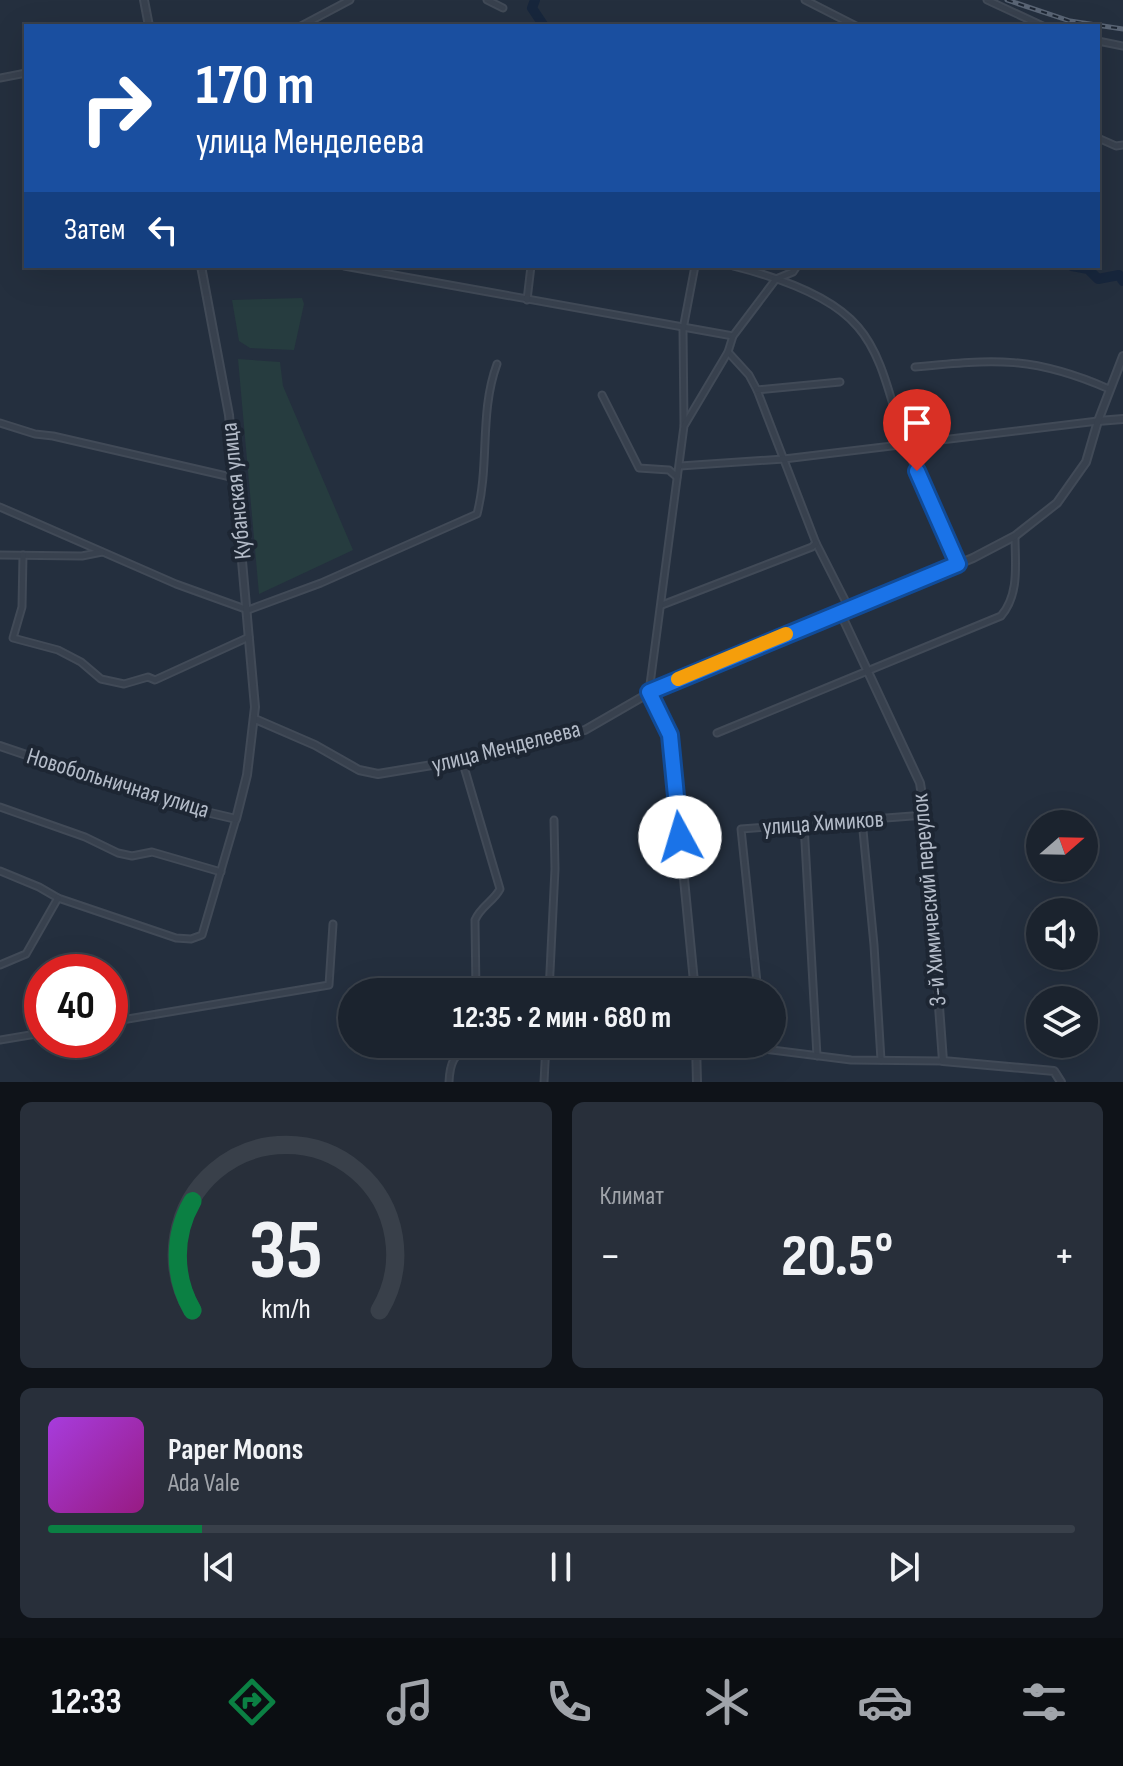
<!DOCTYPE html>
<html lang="ru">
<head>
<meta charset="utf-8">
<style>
	body { margin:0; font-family:"Sofia Sans Condensed",sans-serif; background:#282f3a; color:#f1f3f6; height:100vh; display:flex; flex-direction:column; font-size:30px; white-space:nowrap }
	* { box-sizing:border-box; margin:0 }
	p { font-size:26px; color:#a0a4aa }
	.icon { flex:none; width:44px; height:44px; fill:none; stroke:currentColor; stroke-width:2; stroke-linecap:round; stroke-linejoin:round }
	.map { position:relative; height:1082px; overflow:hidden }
	.details { display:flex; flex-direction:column; gap:20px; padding:20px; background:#0f1319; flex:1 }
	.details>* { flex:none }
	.guide { position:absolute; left:24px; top:24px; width:1076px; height:244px; border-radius:0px; box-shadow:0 8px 32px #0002,0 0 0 2px #39404a; background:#1a4fa0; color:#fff; overflow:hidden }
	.needle { width:52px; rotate:70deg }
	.controls { position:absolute; left:1026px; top:810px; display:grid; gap:16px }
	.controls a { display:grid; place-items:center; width:72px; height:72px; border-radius:50%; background:#1b232e; box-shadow:0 8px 32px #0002,0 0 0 2px #39404a; font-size:40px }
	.speed { position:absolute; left:24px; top:954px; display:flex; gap:16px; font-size:40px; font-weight:700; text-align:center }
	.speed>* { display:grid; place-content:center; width:104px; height:104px; border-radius:50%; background:#1b232e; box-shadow:0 8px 32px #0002,0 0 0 2px #39404a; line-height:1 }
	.speed .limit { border:12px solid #d22; background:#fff; color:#111 }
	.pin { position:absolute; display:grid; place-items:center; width:68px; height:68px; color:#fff; margin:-82px -34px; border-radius:50% 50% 50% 0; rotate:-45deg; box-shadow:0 0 8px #0007 }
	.pin .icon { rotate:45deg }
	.me { position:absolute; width:88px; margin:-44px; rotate:354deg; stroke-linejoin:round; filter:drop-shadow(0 0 6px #0008) }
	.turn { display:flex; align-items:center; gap:28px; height:168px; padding:0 40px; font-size:36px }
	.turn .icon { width:104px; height:104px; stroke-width:2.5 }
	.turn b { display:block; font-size:56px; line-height:68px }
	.then { display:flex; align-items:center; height:76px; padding:0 40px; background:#0003; gap:16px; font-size:30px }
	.big { font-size:60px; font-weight:700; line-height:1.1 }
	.details .widget { flex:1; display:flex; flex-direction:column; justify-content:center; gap:12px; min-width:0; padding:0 28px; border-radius:12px; background:#282f3a }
	.details .dial { align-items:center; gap:0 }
	.dial svg { height:208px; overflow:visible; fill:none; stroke:#39404a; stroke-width:7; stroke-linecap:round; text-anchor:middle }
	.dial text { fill:#f1f3f6; stroke:none }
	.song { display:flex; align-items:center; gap:24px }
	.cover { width:96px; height:96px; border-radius:12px; background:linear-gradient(135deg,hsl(280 70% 55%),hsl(310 70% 35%)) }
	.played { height:8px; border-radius:4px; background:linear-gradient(90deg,#0b8043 15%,#39404a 15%) }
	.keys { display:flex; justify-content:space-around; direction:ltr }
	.heat { display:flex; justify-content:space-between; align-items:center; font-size:44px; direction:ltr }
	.details .tiles { flex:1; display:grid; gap:20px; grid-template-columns:1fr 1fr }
	.widget:last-child { grid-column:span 2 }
	.trip { position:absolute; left:338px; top:978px; width:448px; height:80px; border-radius:40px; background:#1b232e; box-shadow:0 8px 32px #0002,0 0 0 2px #39404a; font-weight:700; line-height:80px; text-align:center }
	.dock { display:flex; height:128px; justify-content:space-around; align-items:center; background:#0b0e12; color:#a0a4aa }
	.dock .icon { width:56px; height:56px }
	.dock .on { color:#0b8043 }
	.dock b { font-size:36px; color:#f1f3f6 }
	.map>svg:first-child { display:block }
	.green { fill:#263c3f }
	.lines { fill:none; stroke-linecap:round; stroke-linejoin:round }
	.river { stroke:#17263c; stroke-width:10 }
	.minor-casing { stroke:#414a57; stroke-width:9 }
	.tertiary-casing { stroke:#414a57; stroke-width:10 }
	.minor { stroke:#38414e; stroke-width:5 }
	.tertiary { stroke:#38414e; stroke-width:6 }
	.rail-casing { stroke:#5a6575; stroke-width:5 }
	.rail { stroke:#1d2633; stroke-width:2; stroke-dasharray:6; stroke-linecap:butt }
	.route-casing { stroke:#114b97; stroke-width:20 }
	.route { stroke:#1a73e8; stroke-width:14 }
	.slow { stroke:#f59e0b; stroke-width:14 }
	.labels { text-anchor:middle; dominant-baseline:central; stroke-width:8; stroke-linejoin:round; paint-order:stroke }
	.street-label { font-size:24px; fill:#b4bcc9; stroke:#1d2633 }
</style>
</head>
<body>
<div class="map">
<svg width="1123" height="1082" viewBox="0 0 1123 1082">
	<rect width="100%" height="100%" fill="#242f3e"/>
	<g class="green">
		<polygon points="302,298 304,304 294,350 250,348 239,341 232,300"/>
		<polygon points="238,359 280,362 283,386 353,550 259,594"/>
	</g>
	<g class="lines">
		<g class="river">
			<polyline points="535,0 532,8 544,26"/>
			<polyline points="1072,266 1088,269 1098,279 1119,275 1123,281"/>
		</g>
		<g class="minor-casing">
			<g id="minor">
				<polyline points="487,0 503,8"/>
				<polyline points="805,0 856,26"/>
				<polyline points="987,0 1043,26"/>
				<polyline points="301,26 350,0"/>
				<polyline points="1098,41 1123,46"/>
				<polyline points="0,78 26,73"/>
				<polyline points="1098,138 1116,146 1123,145"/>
				<polyline points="344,266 733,336"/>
				<path d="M733,266C773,276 831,295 858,327C884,357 891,404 904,440C920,482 940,523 958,564"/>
				<polyline points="527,300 531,266"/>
				<polyline points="728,352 749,375 757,390 816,543 849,608"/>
				<path d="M915,367C995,359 1034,356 1109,389"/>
				<polyline points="757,390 840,382"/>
				<polyline points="602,395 639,468 669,470 677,477"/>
				<polyline points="0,423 35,434 53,436 235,478"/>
				<polyline points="684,425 683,329 695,266"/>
				<polyline points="680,466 784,459 1098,421"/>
				<path d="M0,507L176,584L248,610L321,583L477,514C490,464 479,413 497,364"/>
				<polyline points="0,555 82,556 102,552"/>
				<polyline points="23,555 22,607 13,638 58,650 81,662 101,679 124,684 148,677 155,680 249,637"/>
				<polyline points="662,605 812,547 816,543"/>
				<polyline points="649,692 684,426 728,352 733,336 776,279 793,272 797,266"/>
				<path d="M717,733L1001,616C1020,594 1015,563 1015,536"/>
				<path d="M462,760L500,889C493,902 481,906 475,920L476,992"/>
				<polyline points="0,807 85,837 118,853 132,856 152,852 221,872"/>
				<polyline points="862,820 874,945 881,1060"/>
				<polyline points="804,824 817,1056"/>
				<polyline points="0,871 39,887 58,898 176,938 191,939 202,935 236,819"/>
				<polyline points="0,965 26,954 58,898"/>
				<polyline points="549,992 555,869 554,820"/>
				<polyline points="758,992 741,829 925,815"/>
				<polyline points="110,1022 329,985 333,924"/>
				<polyline points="0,1040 42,1033"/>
				<polyline points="763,1044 764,1049 851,1060 943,1061"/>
				<path d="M449,1082C450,1061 454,1057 468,1044"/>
				<polyline points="544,1082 546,1044"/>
			</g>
		</g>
		<g class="tertiary-casing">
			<g id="tertiary">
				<polyline points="144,0 149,26"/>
				<polyline points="1098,421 1123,419"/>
				<polyline points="840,612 920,783 925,815 943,1061 1054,1071 1061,1082"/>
				<polyline points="649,692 670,735 695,992"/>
				<polyline points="255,719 315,745 359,770 378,774 462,760 585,730 663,685 973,558 1015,536 1057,503 1086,462 1098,421 1123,356"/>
				<polyline points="0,746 168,803 236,819 247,775 255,707 229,415 201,266"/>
				<polyline points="696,1044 697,1082"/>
			</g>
		</g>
		<use href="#minor" class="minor"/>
		<use href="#tertiary" class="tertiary"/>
		<g class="rail-casing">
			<polyline id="rail" points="1007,0 1070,21 1123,29"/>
		</g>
		<use href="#rail" class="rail"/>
	</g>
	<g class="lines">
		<g class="route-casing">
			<polyline id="route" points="680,837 670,735 649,692 958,564 917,471"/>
		</g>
		<use href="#route" class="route"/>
		<polyline class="slow" points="678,679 786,634"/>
	</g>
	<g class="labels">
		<g class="street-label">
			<text transform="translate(236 491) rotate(-96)">Кубанская улица</text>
			<text transform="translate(506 747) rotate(-14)">улица Менделеева</text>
			<text transform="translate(118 783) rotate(17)">Новобольничная улица</text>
			<text transform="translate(823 823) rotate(-4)">улица Химиков</text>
			<text transform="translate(929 900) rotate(-95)">3-й Химический переулок</text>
		</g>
	</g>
</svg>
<div class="controls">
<a><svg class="needle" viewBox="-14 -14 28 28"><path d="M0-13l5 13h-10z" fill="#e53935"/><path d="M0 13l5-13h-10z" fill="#a0a4aa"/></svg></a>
<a><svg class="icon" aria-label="sound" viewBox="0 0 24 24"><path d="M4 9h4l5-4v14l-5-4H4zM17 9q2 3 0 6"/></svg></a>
<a><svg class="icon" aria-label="layers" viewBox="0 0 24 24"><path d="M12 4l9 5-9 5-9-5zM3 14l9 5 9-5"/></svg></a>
</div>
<div class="speed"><div class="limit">40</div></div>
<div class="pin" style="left:917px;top:471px;background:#d93025"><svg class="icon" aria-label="arrive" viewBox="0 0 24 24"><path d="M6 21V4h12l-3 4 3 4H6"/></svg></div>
<svg class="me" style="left:680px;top:837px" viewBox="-20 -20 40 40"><circle r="19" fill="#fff"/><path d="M0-13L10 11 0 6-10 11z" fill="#1a73e8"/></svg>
<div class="trip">12:35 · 2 мин · 680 m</div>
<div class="guide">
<div class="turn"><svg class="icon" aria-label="right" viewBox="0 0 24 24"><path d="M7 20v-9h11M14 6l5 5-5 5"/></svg><div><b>170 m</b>улица Менделеева</div></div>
<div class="then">Затем<svg class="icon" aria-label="left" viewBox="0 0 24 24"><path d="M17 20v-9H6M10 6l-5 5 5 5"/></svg></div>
</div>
</div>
<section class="details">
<div class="tiles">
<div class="widget dial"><svg viewBox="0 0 100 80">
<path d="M14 69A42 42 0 1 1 86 69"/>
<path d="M14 69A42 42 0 0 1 14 27" stroke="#0b8043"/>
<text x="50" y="56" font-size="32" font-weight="700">35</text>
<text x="50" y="72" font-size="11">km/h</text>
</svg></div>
<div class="widget"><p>Климат</p>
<div class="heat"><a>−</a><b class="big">20.5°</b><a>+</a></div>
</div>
<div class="widget">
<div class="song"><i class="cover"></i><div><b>Paper Moons</b><p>Ada Vale</p></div></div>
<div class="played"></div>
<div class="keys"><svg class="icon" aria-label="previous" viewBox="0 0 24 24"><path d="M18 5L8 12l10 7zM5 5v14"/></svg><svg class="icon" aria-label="pause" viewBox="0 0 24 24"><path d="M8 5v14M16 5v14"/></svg><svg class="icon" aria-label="next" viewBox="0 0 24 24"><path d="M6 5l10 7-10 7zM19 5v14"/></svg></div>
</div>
</div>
</section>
<nav class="dock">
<b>12:33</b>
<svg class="icon on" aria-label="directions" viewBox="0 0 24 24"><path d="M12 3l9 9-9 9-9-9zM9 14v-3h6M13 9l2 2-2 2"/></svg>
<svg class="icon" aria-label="music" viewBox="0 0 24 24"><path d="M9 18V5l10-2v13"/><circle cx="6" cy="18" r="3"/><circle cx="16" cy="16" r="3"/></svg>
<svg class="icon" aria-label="phone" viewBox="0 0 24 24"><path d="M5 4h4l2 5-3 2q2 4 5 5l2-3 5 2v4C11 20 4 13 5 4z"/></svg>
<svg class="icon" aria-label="climate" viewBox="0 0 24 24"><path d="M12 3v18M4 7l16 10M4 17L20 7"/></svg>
<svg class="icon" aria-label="car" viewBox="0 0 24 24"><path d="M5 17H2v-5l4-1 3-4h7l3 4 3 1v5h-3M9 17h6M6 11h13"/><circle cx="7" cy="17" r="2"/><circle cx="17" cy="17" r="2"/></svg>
<svg class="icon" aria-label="filters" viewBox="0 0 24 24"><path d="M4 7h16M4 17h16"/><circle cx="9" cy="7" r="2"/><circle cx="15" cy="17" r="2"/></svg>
</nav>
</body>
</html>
